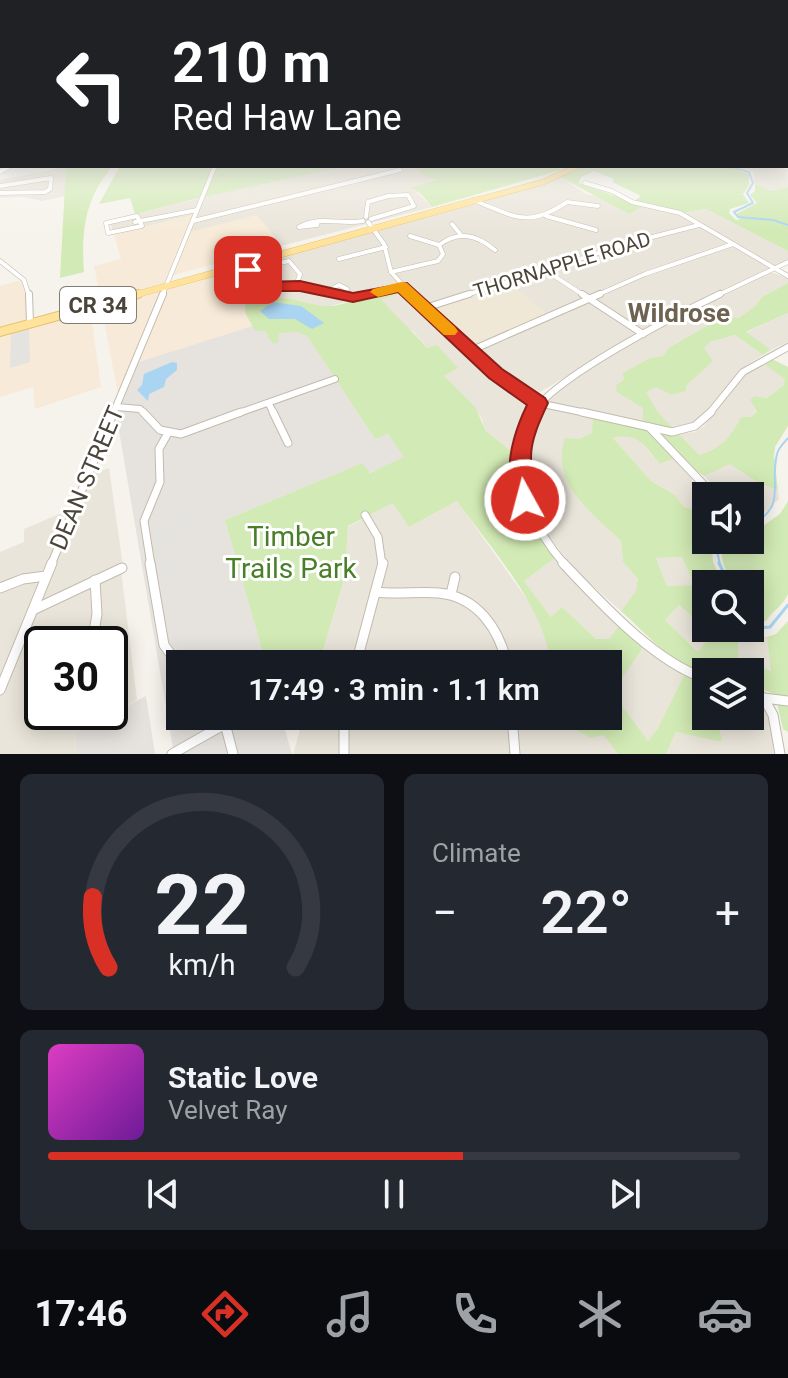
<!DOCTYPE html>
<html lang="en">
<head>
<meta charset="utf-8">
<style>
	body { margin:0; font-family:Roboto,sans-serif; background:#242831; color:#f1f3f6; height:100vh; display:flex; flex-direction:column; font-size:30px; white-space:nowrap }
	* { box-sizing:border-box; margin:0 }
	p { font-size:26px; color:#9ea1a6 }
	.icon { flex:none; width:44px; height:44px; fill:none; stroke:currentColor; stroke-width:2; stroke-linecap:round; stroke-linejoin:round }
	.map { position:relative; height:754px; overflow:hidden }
	.panel { display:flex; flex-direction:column; gap:20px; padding:20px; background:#0d0f14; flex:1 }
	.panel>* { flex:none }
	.hud { position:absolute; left:0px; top:0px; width:788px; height:168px; box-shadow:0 4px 20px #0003; background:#202124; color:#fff; overflow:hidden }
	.tools { position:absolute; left:692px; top:482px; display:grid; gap:16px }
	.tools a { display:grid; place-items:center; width:72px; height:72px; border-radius:0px; background:#171b24; box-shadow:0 4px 20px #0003; font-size:40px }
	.speed { position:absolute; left:24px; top:626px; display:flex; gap:16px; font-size:40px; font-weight:700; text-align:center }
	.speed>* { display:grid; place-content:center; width:104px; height:104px; border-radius:50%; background:#171b24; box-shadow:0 4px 20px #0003; line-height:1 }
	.speed .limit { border:4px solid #111; border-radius:12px; background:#fff; color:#111 }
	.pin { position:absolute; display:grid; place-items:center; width:68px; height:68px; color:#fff; margin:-34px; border-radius:16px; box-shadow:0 4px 12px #0006 }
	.me { position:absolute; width:88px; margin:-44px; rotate:353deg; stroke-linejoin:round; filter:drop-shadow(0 0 6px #0008) }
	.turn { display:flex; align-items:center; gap:28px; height:168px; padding:0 40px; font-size:36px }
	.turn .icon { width:104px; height:104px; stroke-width:2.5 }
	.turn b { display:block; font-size:56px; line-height:68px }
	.big { font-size:60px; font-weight:600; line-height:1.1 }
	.panel .widget { flex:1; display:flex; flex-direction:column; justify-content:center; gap:12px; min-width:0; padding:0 28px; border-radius:12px; background:#242831 }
	.panel .dial { align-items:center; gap:0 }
	.dial svg { height:208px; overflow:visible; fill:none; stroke:#363941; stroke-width:7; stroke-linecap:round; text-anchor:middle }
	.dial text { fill:#f1f3f6; stroke:none }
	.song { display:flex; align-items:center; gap:24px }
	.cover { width:96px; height:96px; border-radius:12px; background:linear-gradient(135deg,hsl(310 70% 55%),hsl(280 70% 35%)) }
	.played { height:8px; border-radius:4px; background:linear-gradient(90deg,#d93025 60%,#363941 60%) }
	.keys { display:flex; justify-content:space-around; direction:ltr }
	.heat { display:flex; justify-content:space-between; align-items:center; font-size:44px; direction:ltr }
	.panel .tiles { flex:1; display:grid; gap:20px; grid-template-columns:1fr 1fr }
	.widget:last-child { grid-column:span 2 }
	.trip { position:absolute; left:166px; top:650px; width:456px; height:80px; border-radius:0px; background:#171b24; box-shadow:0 4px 20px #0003; font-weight:600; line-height:80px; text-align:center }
	.tabs { display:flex; height:128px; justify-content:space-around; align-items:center; background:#090b0e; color:#9ea1a6 }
	.tabs .icon { width:56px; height:56px }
	.tabs .selected { color:#d93025 }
	.tabs b { font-size:36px; color:#f1f3f6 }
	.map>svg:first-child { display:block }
	.residential { fill:#eae5da; fill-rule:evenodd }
	.commercial { fill:#f7ead8 }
	.industrial { fill:#e6e2dd }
	.education { fill:#efe8d6 }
	.green { fill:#d2eab5; fill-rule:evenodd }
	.parking { fill:#e5e3e0 }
	.water { fill:#a9d4f2 }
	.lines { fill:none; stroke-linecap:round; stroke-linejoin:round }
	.stream-far1 { stroke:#a9d4f2; stroke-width:2 }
	.stream { stroke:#a9d4f2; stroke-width:3 }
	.minor-far3-casing { stroke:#c2bbae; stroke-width:5 }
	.minor-far2-casing { stroke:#c2bbae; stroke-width:8 }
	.minor-far1-casing { stroke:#c2bbae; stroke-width:9 }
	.minor-casing { stroke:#c2bbae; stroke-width:11 }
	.major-far2-casing { stroke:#e6c16a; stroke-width:6 }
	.major-far1-casing { stroke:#e6c16a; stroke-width:7 }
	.major-casing { stroke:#e6c16a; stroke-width:10 }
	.minor-far3 { stroke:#fff; stroke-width:4 }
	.minor-far2 { stroke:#fff; stroke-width:6 }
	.minor-far1 { stroke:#fff; stroke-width:7 }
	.minor { stroke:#fff; stroke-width:9 }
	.major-far2 { stroke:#ffe39c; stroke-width:5 }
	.major-far1 { stroke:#ffe39c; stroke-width:6 }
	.major { stroke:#ffe39c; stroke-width:8 }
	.route { fill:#d93025; stroke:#8d1f18; stroke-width:2 }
	.slow { fill:#f59e0b }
	.labels { text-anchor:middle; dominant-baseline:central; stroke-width:6; stroke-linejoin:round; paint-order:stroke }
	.far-street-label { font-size:20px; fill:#4b4439; stroke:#fff }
	.shield { fill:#fff; stroke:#817c74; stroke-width:2 }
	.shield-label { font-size:22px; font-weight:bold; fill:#4b4439 }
	.street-label { font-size:24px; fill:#4b4439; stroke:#fff }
	.neighbourhood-label { font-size:26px; font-weight:bold; fill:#6e6250; stroke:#fff }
	.near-park-label { font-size:28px; fill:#4a7f2a; stroke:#fff }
</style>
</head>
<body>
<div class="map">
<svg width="788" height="754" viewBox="0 0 788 754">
	<rect width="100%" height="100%" fill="#f6f3ec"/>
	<g class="residential">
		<polygon points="786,127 788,187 771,191 755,184 753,171 737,166 786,166"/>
		<polygon points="316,166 425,166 443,179 412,188 432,207 281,246 265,225 189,232 208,190"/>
		<polygon points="66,167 65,196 42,201 23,197 0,198 0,180"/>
		<polygon points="560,177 586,194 682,213 706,209 788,251 788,260 677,312 533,396 497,371 477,354 478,350 404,287 392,269 386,244 374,228"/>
		<polygon points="201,198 194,215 114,234 109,220"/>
		<polygon points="371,229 384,246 390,272 401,287 327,307 264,311 242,265"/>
		<polygon points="771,272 788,278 788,283 763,296 754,307 738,318 724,316 670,347 664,356 650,358 643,422 547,402 546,399 590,368 691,309"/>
		<polygon points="405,292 491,372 530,401 517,456 486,431 481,417 444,376 457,368 437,346 427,348 413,331 406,329 380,298"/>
		<polygon points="788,313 788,342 771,350 745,333"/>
		<polygon points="735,335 763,355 742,368 697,422 673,428 657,411 645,392 656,386 672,395 686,391 687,385 712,361 703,348 710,342"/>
		<polygon points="761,362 786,379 784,385 767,398 755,396 751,401 757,410 751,417 741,417 733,433 714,452 698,455 679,434 695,432 703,427 740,379"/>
		<polygon points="547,408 593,418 593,433 579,439 580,502 621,541 623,562 638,579 637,591 621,611 574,569 545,531 531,499 524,472 525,452 539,409"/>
		<polygon points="629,435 638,439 660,464 675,458 688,472 694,485 708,493 706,512 684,507 675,495 651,481 613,438"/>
		<polygon points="730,463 760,484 778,490 779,499 764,513 750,520 750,496 725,496 704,476"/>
		<polygon points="109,468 123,566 35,607 89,475"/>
		<polygon points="457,501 573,664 319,664 345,576 348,527 394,502 409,527"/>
		<polygon points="73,508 46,575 0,587 0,552 24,542 24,529"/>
		<polygon points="682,557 694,585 667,586 656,558"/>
		<polygon points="555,558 621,623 609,639 596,639 562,607 551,617 524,581"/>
		<path d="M121,570L137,700L75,733L76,754H0V693L34,611ZM42,644H110V712H42Z"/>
		<polygon points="44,578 0,686 0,590 22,580"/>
		<polygon points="679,605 712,636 699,653 665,620"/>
		<polygon points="745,633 767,637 772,671 738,657 738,637"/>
		<polygon points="645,645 684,675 658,728 648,741 611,692"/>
		<polygon points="750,696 764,705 769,715 774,754 666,754 676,732 722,741 718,716 750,716"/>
		<polygon points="304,716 608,716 636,754 293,754"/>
	</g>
	<g class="commercial">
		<polygon points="194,215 165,283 101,300 94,266 121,259 114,234"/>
		<polygon points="257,215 281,246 170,276 189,232"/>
		<polygon points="242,265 264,311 278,318 135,363 166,287"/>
		<polygon points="25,279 30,318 0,327 0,286"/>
		<polygon points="164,287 119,399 101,305"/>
		<polygon points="90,308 101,387 35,409 33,387 0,397 0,333"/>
	</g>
	<g class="industrial">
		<polygon points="294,316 375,439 388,434 405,458 369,473 362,463 225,520 266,664 180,664 180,716 281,716 292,754 174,754 116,413 135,363 278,318"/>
		<polygon points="146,696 155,754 76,754 75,733"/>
	</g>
	<polygon class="education" points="509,282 548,315 470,349 426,308"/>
	<g class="green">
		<path d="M113,166C85,198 81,230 84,272L60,278L66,167Z"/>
		<polygon points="120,166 345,166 204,197 207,190 199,198 135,214 130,198 99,204"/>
		<polygon points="414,166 556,166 561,170 432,207 421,194 411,188 437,180 422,175"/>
		<polygon points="582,166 725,166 749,174 749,185 743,194 749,203 730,209 729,213 736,220 740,219 736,214 757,203 750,195 755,191 755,184 771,191 788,187 788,251 706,209 682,213 633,202 641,196 612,182 614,179 594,171 581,177 579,183 643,206 629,214 560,177"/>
		<path d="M248,270L257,286L258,297L264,302C290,292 301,305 326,306C348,308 385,282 405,292L381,299C396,317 412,330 427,348L437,345L458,368L444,376L475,407L486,431L517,456C517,496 531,526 555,558L524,581L551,617L562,607L596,639H609L621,623L645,645L612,692L648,741L658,728L684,675L706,684V716H718L722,742L676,732L666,754H618L604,735L591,738L571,727L558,725L554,716H608V664H550C547,609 488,545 457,501L409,527L393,503L348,526L345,576L319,664H266L225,520L362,463L370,473L404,457L388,434L375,439L307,336L297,332L279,333L278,342L273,344L265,331H255C252,322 242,314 246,304L238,290L243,286L237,282L242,278V272Z"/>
		<polygon points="788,283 788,313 746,332 771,350 763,355 735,335 710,342 704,348 713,361 687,385 686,391 672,395 656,387 646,392 657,411 673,428 643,422 643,408 617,392 616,385 624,380 623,373 650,358 663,356 670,347 724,316 738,318 754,307 763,296"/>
		<path d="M770,358L788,367V426L775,447L774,456L778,490L760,484L730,464L704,476L692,468L662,436L663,433L679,434L699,455C720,450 731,437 741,417H751L757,411L750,400L755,396L767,398L784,385L785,379L761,362Z"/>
		<path d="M593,418L647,429L675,458L660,464C644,446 639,432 613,438L651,481L675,495L684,507L706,512V540H711L713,562L723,584H706V628H741L745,633L738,637V657L771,671L767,637L776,634L788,621V732L783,729L775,694L750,685V672C735,672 714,675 701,671C670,663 644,631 621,611L636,591L638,579L623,562L621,541C592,513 550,484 565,438L579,439L592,433ZM682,557L694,585L667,586L656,558ZM679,605L712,635L698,652L665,620Z"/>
		<path d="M788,501V594C783,606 773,610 766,621H760L750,610V584H733C726,572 720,560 722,546L729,540H750V535L780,514Z"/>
	</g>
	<g class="parking">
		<polygon points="29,327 30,362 10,368 11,332"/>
		<polygon points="215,497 219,514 165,537 169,537 179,585 166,593 160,562 164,559 162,553 158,554 153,524 185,509 186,512 197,508 197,504"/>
	</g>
	<g class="water">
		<polygon points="273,302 301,306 324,323 312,329 295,319 269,319 260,311"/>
		<polygon points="172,362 177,363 177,370 166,379 164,387 149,394 148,401 137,390 142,385 144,374"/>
	</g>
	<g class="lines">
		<g class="stream-far1">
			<polyline points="728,166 749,172 753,183 747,193 753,203 734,212 738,217 773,220 788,225"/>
			<path d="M750,526C788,505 769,488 777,454C778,448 784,443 788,438"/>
			<polyline points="720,540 717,551 720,565"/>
		</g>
		<g class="stream">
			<polyline points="719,563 729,584"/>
			<polyline points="750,623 759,628 770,627 788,605"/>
		</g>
		<g class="minor-far3-casing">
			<g id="minor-far3">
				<polyline points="782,166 788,168"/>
				<polyline points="0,172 11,166"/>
				<polyline points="585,183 612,191 632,202 680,213 788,276"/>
				<polyline points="0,186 51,178 50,189 45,192 0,193"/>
				<path d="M473,200C514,216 527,229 567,202L598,206"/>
				<polygon points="137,216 142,226 108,233 106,223"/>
				<polyline points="546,216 596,230"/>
				<polyline points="366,217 368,202 388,196 408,195 414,206 371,219"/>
				<polyline points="193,221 400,170"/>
				<path d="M318,221L317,225L299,227C320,215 340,225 363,221"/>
				<polyline points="135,222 197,210"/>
				<polyline points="368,222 384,244 391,272 413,296"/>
				<polyline points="452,224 461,235"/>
				<polyline points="410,236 439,245"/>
				<polyline points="339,259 386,247"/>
				<polyline points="0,261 24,280 29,296"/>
				<polygon points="289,261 300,274 296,286 258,286 253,283 248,270"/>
				<polyline points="545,270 585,296"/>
				<path d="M391,272L438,261L443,254L439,245C459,230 477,235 495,250"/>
				<polyline points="296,286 350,296"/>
				<polyline points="326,292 339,285 347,289 345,296"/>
				<polyline points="162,296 215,166"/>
				<polyline points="361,296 401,286"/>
				<polyline points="463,296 633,242 699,225"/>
				<polyline points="595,296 645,274 733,244"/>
				<polyline points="716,296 788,262"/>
			</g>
		</g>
		<g class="minor-far2-casing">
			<g id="minor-far2">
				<polyline points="29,294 30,323"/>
				<polyline points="340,294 356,297 369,294"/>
				<polyline points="410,294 496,374 538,403 591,414"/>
				<polyline points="582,294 643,334"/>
				<polyline points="425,308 469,294"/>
				<polyline points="470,351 600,294"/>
				<polyline points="269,404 274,414"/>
				<polyline points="117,407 140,409 145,414"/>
				<polyline points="113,414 163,294"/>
				<polyline points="236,414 335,379"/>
				<path d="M532,414C554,377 678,314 720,294"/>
				<polyline points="709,414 743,372 788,347"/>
			</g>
		</g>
		<g class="minor-far1-casing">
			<g id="minor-far1">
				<polyline points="143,412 160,430 181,434 241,412"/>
				<polyline points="273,412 288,443"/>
				<path d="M534,412C506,467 527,521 565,565"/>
				<polyline points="582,412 672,432 695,426 711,412"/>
				<polyline points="649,427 703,484"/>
				<polyline points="365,515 378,537 382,565"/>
				<polyline points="51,565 114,412"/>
				<polyline points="151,565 144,521 160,482 159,449 168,433"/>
			</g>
		</g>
		<g class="minor-casing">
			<g id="minor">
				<polyline points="150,563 164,645 172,656 191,664"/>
				<path d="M563,563C601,603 653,661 706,679"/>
				<polyline points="0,588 23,579 46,576"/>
				<path d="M376,592C397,595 418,591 439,593C477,597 499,628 507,664"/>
				<polyline points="451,594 455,577"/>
				<polyline points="33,610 122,568"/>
				<polyline points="92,644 97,614 95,580"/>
				<polyline points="356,664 383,563"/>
				<polyline points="461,664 484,658 506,658"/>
				<polyline points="0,690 52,563"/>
				<polyline points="750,691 764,698 788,701"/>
				<polyline points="764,698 773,715 780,754"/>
				<polyline points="223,716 233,754"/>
				<polyline points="344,716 344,754"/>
				<polyline points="512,716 515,754"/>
				<polyline points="172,754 225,724"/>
			</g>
		</g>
		<g class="major-far2-casing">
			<polyline id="major-far2" points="470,202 543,182 578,166"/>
		</g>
		<g class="major-far1-casing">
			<polyline id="major-far1" points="131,296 477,200"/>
		</g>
		<g class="major-casing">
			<polyline id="major" points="0,332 138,294"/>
		</g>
		<use href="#minor-far3" class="minor-far3"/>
		<use href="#minor-far2" class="minor-far2"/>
		<use href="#minor-far1" class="minor-far1"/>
		<use href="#minor" class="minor"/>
		<use href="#major-far2" class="major-far2"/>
		<use href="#major-far1" class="major-far1"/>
		<use href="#major" class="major"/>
	</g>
	<linearGradient id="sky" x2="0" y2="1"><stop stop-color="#8fc1ec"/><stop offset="0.55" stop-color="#fbfaf6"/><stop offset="1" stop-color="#fbfaf6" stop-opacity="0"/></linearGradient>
	<rect width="788" height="233" fill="url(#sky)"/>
	<path class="route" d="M248,265L253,267L261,282L300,281L353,293L407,283L502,369L545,398L548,403C540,420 531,439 531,457C531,473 540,492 533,507L525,510L517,507C502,474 512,436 527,405L489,378L398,292L353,302L300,291H258L247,286L241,270Z"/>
	<polygon class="slow" points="401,282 407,283 455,327 458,331 455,335 444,335 398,292 378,297 370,292 373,289"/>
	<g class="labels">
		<g class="far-street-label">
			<text transform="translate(562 265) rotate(-17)">THORNAPPLE ROAD</text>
		</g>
		<rect class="shield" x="60" y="287" width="76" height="36" rx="6"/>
		<g class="shield-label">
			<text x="98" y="305">CR 34</text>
		</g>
		<g class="street-label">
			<text transform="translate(87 478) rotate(-67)">DEAN STREET</text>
		</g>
		<g class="neighbourhood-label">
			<text x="679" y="313">Wildrose</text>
		</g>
		<g class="near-park-label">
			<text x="291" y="536">Timber<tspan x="291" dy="32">Trails Park</tspan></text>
		</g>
	</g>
</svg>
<div class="tools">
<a><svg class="icon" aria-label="sound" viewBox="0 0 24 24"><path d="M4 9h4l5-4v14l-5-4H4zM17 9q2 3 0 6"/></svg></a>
<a><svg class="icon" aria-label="search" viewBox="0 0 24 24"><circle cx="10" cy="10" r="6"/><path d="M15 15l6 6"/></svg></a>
<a><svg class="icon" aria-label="layers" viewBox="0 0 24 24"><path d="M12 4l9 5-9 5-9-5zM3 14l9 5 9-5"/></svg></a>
</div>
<div class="speed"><div class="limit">30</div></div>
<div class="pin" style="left:248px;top:270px;background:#d93025"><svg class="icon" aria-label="arrive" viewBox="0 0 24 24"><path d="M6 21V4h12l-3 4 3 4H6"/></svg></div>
<svg class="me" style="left:525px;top:500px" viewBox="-20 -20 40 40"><circle r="17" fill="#d93025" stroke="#fff" stroke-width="3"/><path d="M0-11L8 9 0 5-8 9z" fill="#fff"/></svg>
<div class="trip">17:49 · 3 min · 1.1 km</div>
<div class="hud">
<div class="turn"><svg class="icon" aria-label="left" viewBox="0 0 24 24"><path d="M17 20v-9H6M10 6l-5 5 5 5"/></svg><div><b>210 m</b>Red Haw Lane</div></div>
</div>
</div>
<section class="panel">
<div class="tiles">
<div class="widget dial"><svg viewBox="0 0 100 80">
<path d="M14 69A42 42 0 1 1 86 69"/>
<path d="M14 69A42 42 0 0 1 8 42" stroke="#d93025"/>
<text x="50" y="56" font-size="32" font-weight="700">22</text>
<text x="50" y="72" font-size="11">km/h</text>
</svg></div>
<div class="widget"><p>Climate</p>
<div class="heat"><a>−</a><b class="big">22°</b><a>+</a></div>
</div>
<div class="widget">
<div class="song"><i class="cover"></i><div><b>Static Love</b><p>Velvet Ray</p></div></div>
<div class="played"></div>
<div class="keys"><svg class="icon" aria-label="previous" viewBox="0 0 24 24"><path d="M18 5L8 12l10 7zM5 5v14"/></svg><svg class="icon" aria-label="pause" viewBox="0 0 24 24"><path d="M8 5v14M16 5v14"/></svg><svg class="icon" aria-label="next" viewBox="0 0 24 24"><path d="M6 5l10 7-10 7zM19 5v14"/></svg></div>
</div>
</div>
</section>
<nav class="tabs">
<b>17:46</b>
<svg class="icon selected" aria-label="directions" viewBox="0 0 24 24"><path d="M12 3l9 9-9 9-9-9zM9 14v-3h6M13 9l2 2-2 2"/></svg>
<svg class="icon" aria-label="music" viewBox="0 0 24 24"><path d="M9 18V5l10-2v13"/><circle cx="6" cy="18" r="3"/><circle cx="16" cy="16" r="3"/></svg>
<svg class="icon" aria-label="phone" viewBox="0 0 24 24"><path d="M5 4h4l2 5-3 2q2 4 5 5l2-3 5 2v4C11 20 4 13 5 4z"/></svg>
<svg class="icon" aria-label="climate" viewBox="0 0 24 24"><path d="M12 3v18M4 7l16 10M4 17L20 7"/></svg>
<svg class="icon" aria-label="car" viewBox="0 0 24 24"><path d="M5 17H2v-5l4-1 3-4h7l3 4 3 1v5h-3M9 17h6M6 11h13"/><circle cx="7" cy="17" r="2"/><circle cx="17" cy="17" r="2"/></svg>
</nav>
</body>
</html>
